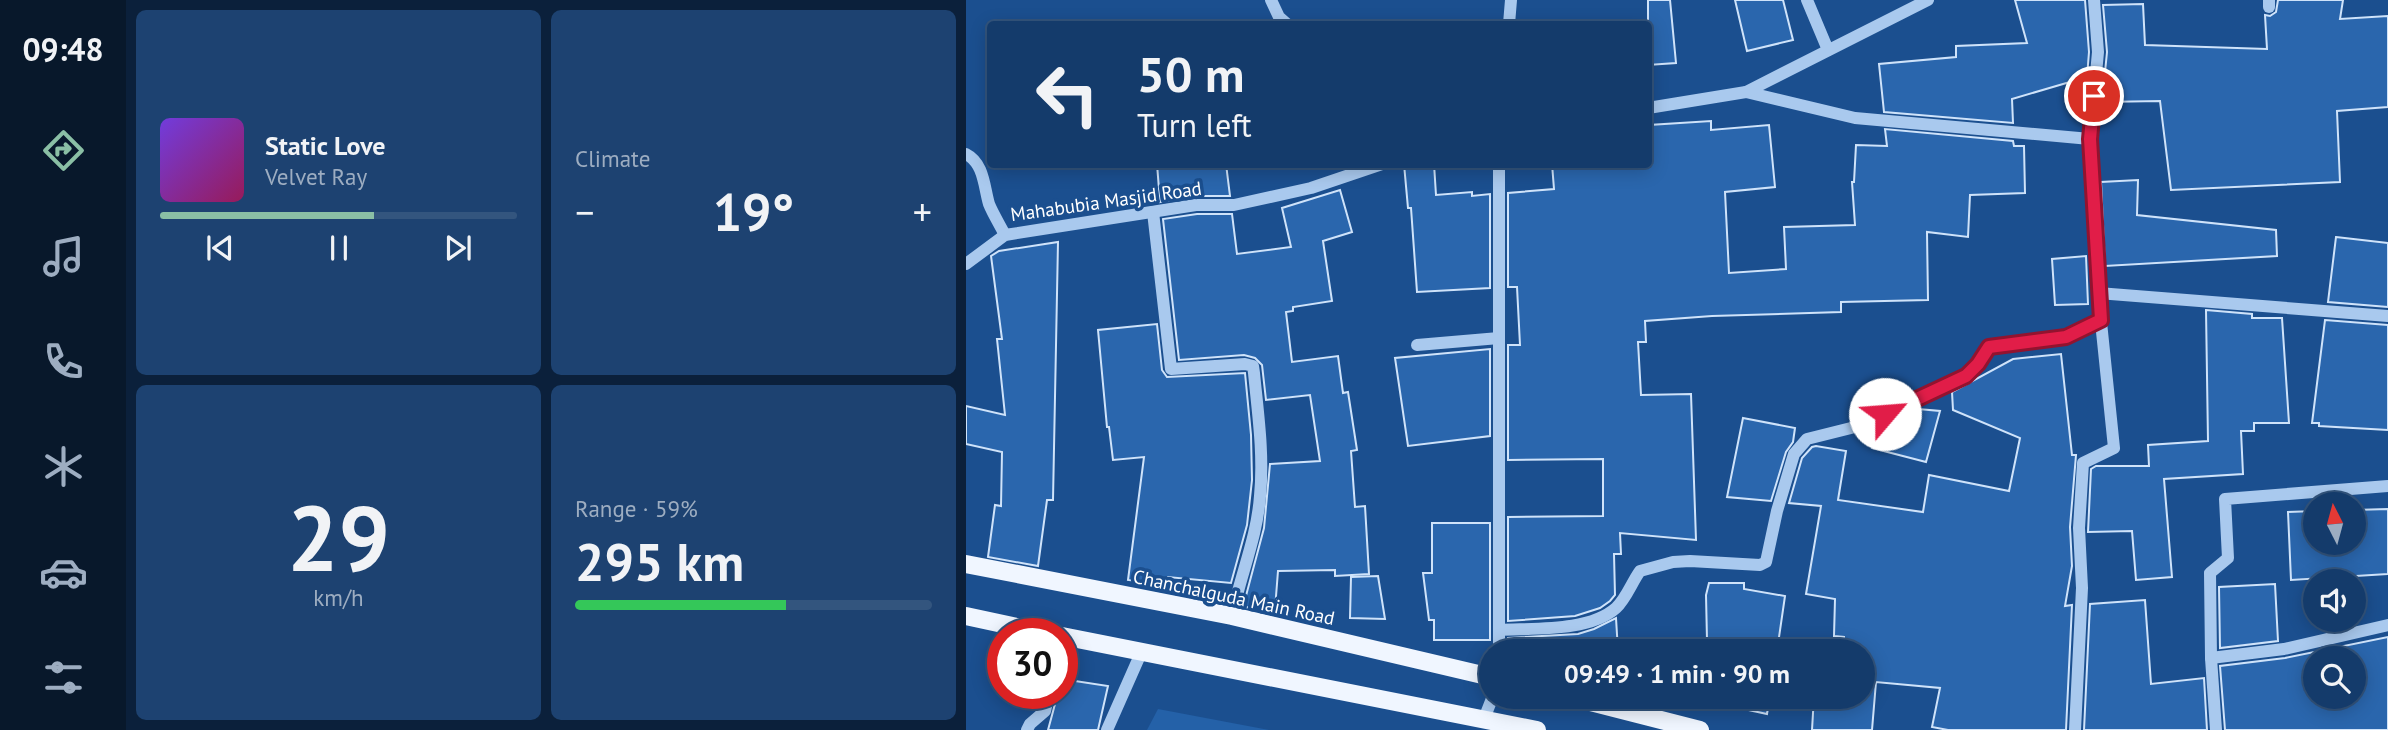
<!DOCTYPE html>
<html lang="en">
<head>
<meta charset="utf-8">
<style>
	body { margin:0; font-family:"PT Sans",sans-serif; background:#1d4271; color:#f1f3f6; height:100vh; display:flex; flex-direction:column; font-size:26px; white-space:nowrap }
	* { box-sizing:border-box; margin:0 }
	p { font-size:23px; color:#9dadc1 }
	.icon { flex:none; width:38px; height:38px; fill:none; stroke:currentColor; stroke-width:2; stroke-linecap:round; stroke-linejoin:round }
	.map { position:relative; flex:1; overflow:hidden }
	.drawer { display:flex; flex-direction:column; gap:10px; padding:10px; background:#0b203b; width:840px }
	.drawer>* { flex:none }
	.hud { position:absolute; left:21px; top:21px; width:665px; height:147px; border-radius:7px; box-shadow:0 4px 18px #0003,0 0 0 2px #33557e; background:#143b6b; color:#f1f3f6; overflow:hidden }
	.needle { width:46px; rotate:354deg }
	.buttons { position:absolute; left:1337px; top:492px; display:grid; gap:14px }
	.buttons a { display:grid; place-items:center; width:63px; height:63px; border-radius:50%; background:#143b6b; box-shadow:0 4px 18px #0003,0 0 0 2px #33557e; font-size:35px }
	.speed { position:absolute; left:21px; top:618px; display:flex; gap:14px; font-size:35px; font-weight:700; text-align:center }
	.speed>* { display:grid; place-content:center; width:91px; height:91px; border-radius:50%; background:#143b6b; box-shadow:0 4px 18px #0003,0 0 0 2px #33557e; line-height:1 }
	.speed .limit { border:10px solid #d22; background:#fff; color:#111 }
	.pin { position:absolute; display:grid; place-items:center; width:60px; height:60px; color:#fff; margin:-30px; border:4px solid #fff; border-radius:50%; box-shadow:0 2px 7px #0007 }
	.me { position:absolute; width:77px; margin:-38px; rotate:63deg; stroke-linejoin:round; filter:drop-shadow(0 0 5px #0008) }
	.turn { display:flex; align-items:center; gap:24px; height:147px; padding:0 35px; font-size:32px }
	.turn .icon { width:91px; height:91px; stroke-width:2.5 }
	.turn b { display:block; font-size:49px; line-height:60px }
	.big { font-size:52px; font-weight:700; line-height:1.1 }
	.drawer .card { flex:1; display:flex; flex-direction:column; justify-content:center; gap:10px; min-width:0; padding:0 24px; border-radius:10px; background:#1d4271 }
	.drawer .dial { align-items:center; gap:0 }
	.dial b { font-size:91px; line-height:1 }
	.song { display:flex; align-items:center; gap:21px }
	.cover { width:84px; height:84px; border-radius:10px; background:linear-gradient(135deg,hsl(260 70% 55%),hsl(330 70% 35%)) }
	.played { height:7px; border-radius:4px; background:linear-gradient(90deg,#8abfa5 60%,#33557e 60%) }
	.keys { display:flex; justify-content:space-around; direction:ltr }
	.heat { display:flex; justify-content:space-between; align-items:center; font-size:38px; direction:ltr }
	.charge { height:10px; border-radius:5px; background:linear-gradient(90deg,#34c759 59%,#33557e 0) }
	.drawer .tiles { flex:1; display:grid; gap:10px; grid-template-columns:repeat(2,1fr) }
	.trip { position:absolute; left:513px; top:639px; width:396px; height:70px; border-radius:35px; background:#143b6b; box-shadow:0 4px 18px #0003,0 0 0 2px #33557e; font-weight:700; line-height:70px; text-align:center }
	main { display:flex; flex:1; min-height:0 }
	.tabs { display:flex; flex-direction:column; width:126px; justify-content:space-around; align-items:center; background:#08182b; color:#9dadc1 }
	.tabs .icon { width:49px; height:49px }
	.tabs .on { color:#8abfa5 }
	.tabs b { font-size:32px; color:#f1f3f6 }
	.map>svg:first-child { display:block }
	.green { fill:#2461a8 }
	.building { fill:#2a66ad; stroke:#cfe3fa; stroke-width:2; fill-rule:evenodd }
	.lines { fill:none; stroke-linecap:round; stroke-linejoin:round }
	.minor { stroke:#a9c9ee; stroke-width:12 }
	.major { stroke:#f0f6ff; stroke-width:18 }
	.route-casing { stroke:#92132f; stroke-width:18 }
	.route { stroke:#e11d48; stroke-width:12 }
	.labels { text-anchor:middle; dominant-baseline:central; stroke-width:7; stroke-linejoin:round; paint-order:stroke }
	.street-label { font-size:19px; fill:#fff; stroke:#1b4f8f }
</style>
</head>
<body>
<main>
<nav class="tabs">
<b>09:48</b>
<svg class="icon on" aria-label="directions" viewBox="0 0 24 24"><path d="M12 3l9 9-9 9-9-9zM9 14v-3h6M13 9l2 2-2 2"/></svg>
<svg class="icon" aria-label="music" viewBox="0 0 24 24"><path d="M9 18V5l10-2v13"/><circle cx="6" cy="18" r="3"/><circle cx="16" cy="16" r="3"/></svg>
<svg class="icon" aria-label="phone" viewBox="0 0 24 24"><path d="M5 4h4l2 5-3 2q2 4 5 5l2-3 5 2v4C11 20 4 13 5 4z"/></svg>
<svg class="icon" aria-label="climate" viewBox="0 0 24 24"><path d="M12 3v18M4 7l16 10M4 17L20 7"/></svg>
<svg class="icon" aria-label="car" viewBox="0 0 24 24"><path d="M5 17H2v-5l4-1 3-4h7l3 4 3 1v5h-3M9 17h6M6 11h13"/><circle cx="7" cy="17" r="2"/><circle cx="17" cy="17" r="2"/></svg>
<svg class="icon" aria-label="filters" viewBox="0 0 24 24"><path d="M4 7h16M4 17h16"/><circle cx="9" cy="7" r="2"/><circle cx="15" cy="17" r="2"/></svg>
</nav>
<section class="drawer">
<div class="tiles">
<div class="card">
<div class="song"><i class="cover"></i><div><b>Static Love</b><p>Velvet Ray</p></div></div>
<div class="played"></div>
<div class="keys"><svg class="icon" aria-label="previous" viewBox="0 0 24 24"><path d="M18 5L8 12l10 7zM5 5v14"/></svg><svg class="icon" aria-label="pause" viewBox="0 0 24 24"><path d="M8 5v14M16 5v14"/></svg><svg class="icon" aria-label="next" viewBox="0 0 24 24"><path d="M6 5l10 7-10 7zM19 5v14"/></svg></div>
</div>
<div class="card"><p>Climate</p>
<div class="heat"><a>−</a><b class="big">19°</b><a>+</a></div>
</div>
<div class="card dial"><b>29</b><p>km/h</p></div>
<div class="card"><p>Range · 59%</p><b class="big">295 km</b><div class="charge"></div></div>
</div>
</section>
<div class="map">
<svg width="1422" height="730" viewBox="0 0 1422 730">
	<rect width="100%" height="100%" fill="#1b4f8f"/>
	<polygon class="green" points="192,709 303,730 181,730"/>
	<g class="building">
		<polygon points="682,0 704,0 710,63 682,65"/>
		<polygon points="769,0 817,0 827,40 781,51"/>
		<polygon points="1049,0 1119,0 1123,52 1121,77 1046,99 1047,123 918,112 913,64 990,57 990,46 1061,43"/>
		<polygon points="1312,0 1377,0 1374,19 1422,16 1422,107 1371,111 1374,182 1205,190 1194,101 1136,102 1141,52 1137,5 1177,4 1179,45 1301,49 1299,15 1304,16 1310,12"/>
		<polygon points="745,121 745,130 803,125 809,187 759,192 763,273 820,269 818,227 889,225 886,182 888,182 890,145 921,146 919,129 1047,141 1048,146 1058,146 1059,193 1004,195 1002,237 961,232 962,300 875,302 875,312 746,316 679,321 680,342 672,342 675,395 725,394 730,540 654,533 655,554 648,554 649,595 644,601 634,608 609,616 542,621 542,517 637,516 637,459 542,460 542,345 554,345 551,287 542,287 542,193 588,189 586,164 686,164 683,125"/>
		<polygon points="191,164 260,164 264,196 229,196 194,202"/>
		<polygon points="438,164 468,164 470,195 506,192 506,196 524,194 524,288 451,292 445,208 442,208"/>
		<polygon points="1172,180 1171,215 1310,230 1311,256 1139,266 1135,182"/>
		<polygon points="374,190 386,232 357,241 366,301 327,307 327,311 320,312 326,362 372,356 377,393 382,392 391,450 385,451 389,507 399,506 403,574 369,576 369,570 312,571 309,609 277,607 298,528 304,464 354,461 344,395 300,400 296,365 289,358 278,355 213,360 197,219 231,214 266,214 271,254 325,247 316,208"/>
		<polygon points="1370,237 1422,243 1422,307 1362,302"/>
		<polygon points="92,242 87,500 81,500 72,566 22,557 29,505 35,506 36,452 0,444 0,406 39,415 31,339 36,339 25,256 33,251"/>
		<polygon points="1120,256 1122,304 1089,305 1086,259"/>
		<polygon points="1240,310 1286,314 1286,318 1316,318 1323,423 1288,423 1288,431 1275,431 1277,474 1198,479 1206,577 1170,580 1166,531 1122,532 1125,469 1130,466 1183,466 1182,445 1242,441"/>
		<polygon points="1359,320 1422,325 1422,430 1353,426 1353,423 1346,423"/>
		<polygon points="191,324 196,370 201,377 279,373 285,435 286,480 281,525 265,583 202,577 201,585 162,580 178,457 147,460 143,427 141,427 132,330"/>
		<polygon points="524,349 524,436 442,446 429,358"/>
		<polygon points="1095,354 1106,455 1110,455 1104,527 1106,566 1099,606 1106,605 1100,730 982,730 966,727 974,688 910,682 906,730 846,730 848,696 896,696 896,651 878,651 878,637 868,636 869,599 840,594 855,506 823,503 836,458 846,447 850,446 880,451 872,500 957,512 963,475 1043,491 1054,438 987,410 986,392 1047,359"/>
		<polygon points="952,409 974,411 960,462 906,448 912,427"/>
		<polygon points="777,418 829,428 827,442 820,452 805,501 761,497"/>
		<polygon points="1422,509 1422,574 1325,580 1322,512 1349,511 1349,542 1388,542 1388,510"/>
		<polygon points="466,523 524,523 524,640 468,640 468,620 463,620 457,573 466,573"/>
		<polygon points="412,576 419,619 384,618 385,577"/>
		<polygon points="743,583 778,583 778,589 819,596 811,651 782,651 784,640 741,640 740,595"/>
		<polygon points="1309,584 1312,641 1254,648 1253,587"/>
		<polygon points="1179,600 1185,684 1238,678 1241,730 1118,730 1124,604"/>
		<polygon points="650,618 652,651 552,651 552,641 542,641 542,638 612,634 628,629"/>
		<path d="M1422,637V730H1259L1254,666L1319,658ZM1349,658H1388V696H1349Z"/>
		<polygon points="96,679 142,686 132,730 82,730 92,693 96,693"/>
		<polygon points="775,696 804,696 801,714 773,708"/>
	</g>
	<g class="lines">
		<g class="minor">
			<polyline points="305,0 313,17 321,24"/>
			<polyline points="841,0 862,50"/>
			<polyline points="1303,7 1303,0"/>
			<polyline points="543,24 545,0"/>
			<polyline points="780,92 889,118 1124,139"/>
			<polyline points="682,108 780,92 962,0"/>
			<path d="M0,154C18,163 18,187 23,204C27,214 34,225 39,235"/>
			<path d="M187,212L205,369L279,364L287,366L288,373C292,414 298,455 294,496C291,538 274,576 266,616"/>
			<polyline points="0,264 39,235 230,205 268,205 345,188 416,164"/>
			<polyline points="1132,293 1422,316"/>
			<polyline points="451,345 533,338"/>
			<path d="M533,630C568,628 623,632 650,608C660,599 666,582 674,571L707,562L724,561L794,565L800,562L811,511L828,454L841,439L897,425L1000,376L1011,364L1023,347L1064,343L1100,337L1135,320"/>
			<polyline points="533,651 533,164"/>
			<polyline points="1245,658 1318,649 1422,625"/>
			<polyline points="518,719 527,696"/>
			<polyline points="61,730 64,724 79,711 83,693"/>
			<polyline points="141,730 175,653"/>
			<polyline points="1109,730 1116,588 1113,528 1117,463 1148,448 1132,293 1124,139 1132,52 1128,0"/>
			<polyline points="1250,730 1245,658 1244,573 1262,558 1259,499 1422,486"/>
		</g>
		<g class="major">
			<polyline points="0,564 266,616 525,677"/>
			<polyline points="0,616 83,634"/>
			<polyline points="96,636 571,730"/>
			<polyline points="601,696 734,730"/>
		</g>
	</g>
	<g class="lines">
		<g class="route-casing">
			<polyline id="route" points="919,414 1000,376 1012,364 1023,347 1100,337 1135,320 1124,139 1128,96"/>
		</g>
		<use href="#route" class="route"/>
	</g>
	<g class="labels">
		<g class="street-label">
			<text transform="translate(140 201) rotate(-8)">Mahabubia Masjid Road</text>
			<text transform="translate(268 597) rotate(12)">Chanchalguda Main Road</text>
		</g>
	</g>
</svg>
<div class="buttons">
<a><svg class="needle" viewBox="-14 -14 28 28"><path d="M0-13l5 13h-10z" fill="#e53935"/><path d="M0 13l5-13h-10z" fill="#9dadc1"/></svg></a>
<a><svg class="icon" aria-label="sound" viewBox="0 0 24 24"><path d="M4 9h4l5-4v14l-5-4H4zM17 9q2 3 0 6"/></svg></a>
<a><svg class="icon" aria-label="search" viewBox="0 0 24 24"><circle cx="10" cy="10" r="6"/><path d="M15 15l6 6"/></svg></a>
</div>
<div class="speed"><div class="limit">30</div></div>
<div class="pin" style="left:1128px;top:96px;background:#d93025"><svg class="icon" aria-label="arrive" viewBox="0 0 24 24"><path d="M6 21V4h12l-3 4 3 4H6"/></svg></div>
<svg class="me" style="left:919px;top:414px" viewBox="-20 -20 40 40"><circle r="19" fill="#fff"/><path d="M0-13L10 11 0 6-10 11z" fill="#e11d48"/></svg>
<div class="trip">09:49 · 1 min · 90 m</div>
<div class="hud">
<div class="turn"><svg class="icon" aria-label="left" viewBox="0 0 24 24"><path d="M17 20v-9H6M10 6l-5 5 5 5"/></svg><div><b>50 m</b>Turn left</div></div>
</div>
</div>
</main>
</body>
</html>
